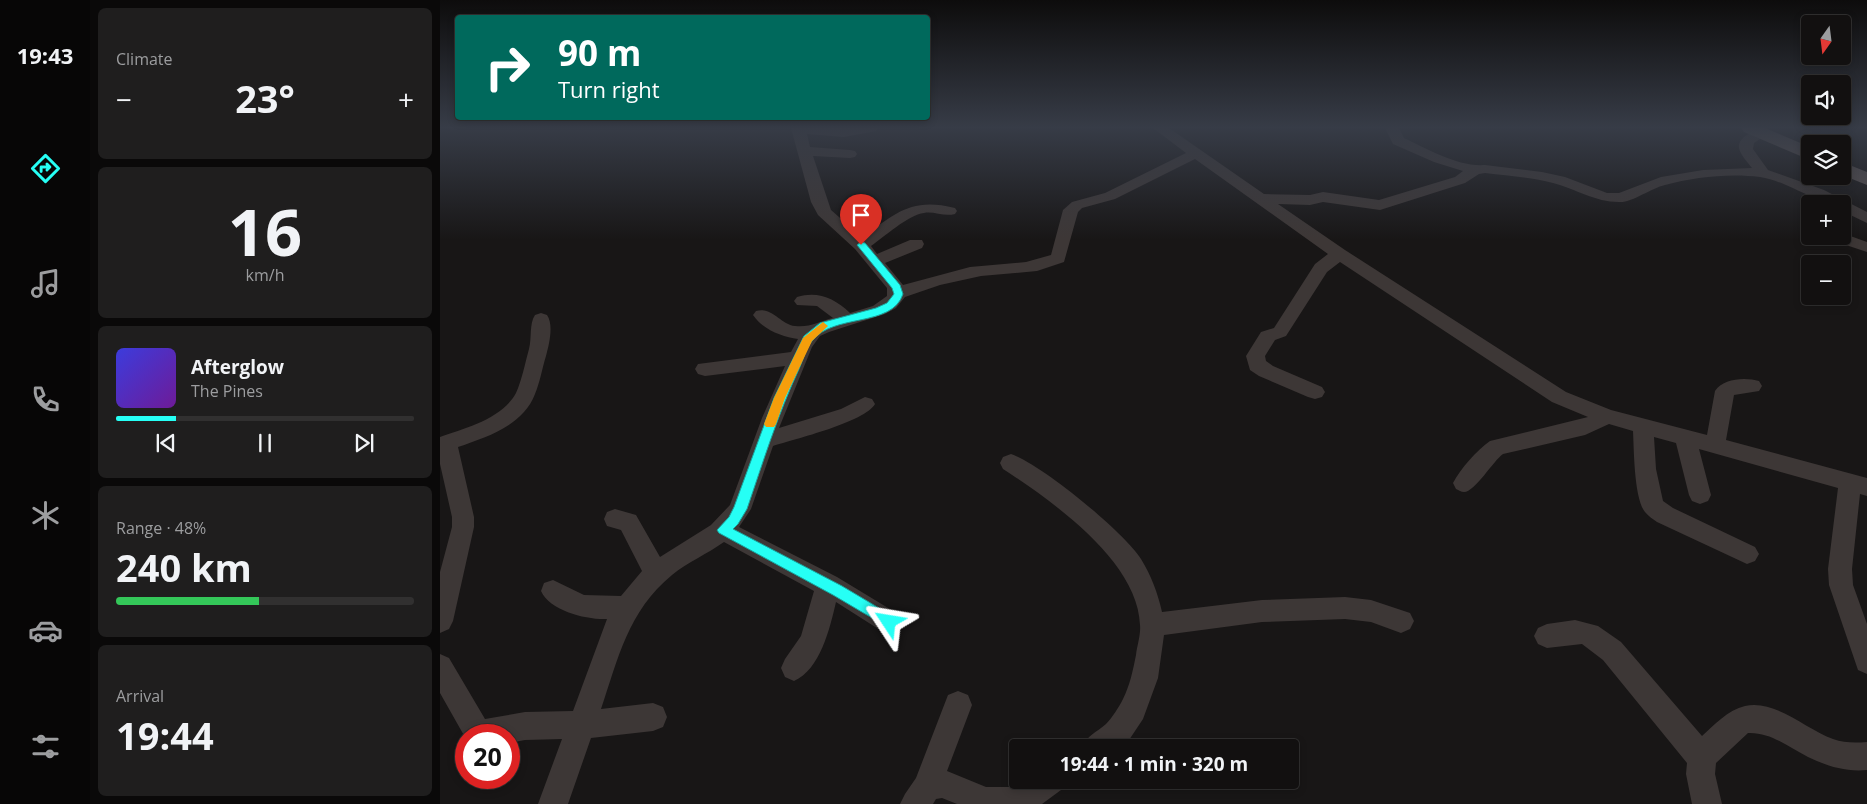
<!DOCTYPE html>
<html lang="en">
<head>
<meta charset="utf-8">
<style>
	body { margin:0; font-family:"Open Sans",sans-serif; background:#1f1e1e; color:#f1f3f6; height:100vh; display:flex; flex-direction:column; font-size:19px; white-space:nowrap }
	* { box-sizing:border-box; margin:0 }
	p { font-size:16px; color:#9c9d9f }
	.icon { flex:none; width:28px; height:28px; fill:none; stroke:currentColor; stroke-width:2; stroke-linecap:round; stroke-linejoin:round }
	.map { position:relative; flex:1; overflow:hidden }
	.details { display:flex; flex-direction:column; gap:8px; padding:8px; background:#0a0909; width:350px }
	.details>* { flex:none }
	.top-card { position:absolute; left:15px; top:15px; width:475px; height:105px; border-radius:5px; box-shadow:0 2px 8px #0003,0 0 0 1px #313030; background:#00695c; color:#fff; overflow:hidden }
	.needle { width:32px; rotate:194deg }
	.controls { position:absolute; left:1361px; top:15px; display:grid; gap:10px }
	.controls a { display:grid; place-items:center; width:50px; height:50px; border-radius:5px; background:#121010; box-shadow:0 2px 8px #0003,0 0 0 1px #313030; font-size:25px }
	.speed { position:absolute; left:15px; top:724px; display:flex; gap:10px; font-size:25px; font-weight:700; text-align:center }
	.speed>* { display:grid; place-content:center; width:65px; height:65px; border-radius:50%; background:#121010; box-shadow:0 2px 8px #0003,0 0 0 1px #313030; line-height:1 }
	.speed .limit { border:8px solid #d22; background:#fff; color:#111 }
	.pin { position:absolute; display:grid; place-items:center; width:42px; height:42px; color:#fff; margin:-51px -21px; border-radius:50% 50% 50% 0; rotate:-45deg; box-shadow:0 0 5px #0007 }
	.pin .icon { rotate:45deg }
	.me { position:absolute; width:55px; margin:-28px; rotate:303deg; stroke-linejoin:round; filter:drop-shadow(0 0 4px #0008) }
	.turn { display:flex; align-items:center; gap:18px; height:105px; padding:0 20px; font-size:22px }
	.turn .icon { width:65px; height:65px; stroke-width:2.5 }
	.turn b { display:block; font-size:35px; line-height:42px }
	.big { font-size:38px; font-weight:700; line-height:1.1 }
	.details .tile { flex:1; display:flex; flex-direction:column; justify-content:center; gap:8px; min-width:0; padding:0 18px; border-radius:8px; background:#1f1e1e }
	.details .dial { align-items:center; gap:0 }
	.dial b { font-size:65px; line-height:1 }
	.song { display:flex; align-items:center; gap:15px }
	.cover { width:60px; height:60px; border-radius:8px; background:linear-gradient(135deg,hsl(240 70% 55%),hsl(280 70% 35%)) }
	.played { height:5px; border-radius:2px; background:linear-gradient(90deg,#26fff5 20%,#313030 20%) }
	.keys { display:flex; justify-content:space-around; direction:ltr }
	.heat { display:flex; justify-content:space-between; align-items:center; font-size:28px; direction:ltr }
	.charge { height:8px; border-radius:4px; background:linear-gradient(90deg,#34c759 48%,#313030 0) }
	.trip { position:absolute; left:569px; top:739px; width:290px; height:50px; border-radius:5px; background:#121010; box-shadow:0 2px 8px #0003,0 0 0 1px #313030; font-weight:700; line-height:50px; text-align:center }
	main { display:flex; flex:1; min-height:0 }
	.tab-bar { display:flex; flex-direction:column; width:90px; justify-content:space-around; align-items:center; background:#070606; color:#9c9d9f }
	.tab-bar .icon { width:35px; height:35px }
	.tab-bar .on { color:#26fff5 }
	.tab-bar b { font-size:22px; color:#f1f3f6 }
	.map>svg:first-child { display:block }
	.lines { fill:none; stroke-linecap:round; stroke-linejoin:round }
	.minor { fill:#3d3736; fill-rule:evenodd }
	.major { fill:#5c5352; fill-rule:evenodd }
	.route { fill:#26fff5; stroke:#19a69f }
	.slow { fill:#f59e0b }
</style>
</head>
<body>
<main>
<nav class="tab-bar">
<b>19:43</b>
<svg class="icon on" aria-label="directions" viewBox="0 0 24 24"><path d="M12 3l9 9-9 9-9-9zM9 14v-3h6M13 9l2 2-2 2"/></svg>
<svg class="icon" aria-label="music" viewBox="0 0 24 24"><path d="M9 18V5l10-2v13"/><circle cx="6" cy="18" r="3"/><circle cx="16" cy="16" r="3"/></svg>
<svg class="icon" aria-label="phone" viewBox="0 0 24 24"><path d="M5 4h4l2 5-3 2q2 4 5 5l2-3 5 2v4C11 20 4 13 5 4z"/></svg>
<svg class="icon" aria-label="climate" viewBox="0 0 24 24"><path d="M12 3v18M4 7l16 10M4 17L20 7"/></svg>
<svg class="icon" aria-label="car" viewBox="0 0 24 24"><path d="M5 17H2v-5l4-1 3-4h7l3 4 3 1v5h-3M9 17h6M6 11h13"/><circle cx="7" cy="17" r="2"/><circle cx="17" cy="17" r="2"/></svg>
<svg class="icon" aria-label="filters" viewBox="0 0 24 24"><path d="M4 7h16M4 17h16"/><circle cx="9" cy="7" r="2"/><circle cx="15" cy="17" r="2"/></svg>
</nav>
<section class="details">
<div class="tile"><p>Climate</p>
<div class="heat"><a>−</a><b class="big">23°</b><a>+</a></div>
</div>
<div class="tile dial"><b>16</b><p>km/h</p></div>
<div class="tile">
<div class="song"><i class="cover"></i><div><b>Afterglow</b><p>The Pines</p></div></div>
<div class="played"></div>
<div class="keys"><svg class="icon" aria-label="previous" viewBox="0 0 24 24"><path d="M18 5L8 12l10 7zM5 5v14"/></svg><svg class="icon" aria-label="pause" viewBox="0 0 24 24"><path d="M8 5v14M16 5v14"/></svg><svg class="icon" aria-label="next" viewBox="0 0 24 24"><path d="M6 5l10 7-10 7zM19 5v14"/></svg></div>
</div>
<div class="tile"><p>Range · 48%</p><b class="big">240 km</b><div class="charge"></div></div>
<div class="tile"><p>Arrival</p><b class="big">19:44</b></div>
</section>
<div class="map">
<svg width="1427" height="804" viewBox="0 0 1427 804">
	<rect width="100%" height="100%" fill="#181616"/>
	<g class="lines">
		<g class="minor">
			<path d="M351,128H438L436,131L404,137L367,134L370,147L410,150L415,151L417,154L415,157L410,158L373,156L391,210L422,237C456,214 470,197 515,208L517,211L515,214C504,217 494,211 484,213C468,215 444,237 431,246L437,254L470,240H482L484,244L482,248L445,263L463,285L530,267L586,262L611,255L623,210L632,202L665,193L746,153L713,128H729L824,194L870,195L883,192L939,200L1015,177L1023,171L994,162L953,144L945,128H959L964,138C988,149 1018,167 1045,165L1102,172L1125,177L1167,193H1179L1221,177L1263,170L1312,168C1308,163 1300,154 1299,148C1297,136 1318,128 1327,130L1329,133L1314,143L1313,149L1328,170L1384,190L1427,212V223L1402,211V204C1374,204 1348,181 1320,177C1290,173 1254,177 1225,185C1211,188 1192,203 1179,202C1155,202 1136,189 1113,183C1091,177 1068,176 1045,173L1039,174L1025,183L940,210L883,202L870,205L838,204L905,250L1126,392L1171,410L1267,435L1275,391C1283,378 1306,377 1319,381L1322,386L1319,391L1294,395L1286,440L1427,478V496L1420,494L1412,569L1413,585L1427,624V674L1418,670L1389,585L1388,569L1398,488L1259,449L1271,495L1268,501L1260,504L1252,501L1249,495L1236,443L1214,437L1216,469L1223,501L1233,508L1315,547L1319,554L1315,561L1307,564L1217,522C1213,519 1208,516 1205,512C1194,498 1194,450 1193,431L1169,424L1145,435L1063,454C1053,461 1035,492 1024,492C1021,492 1019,490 1016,489L1013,483C1021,468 1036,451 1050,441L1148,417L1112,402L900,262L887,272L846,336L835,340L825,356L826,361L833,366L882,387L885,392L882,397L875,399L868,397L819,376L810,370L806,356L821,332L834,328L875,264L888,254L755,159L675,199L642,208L638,212L624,262L597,271L541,276L500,285L465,297L456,308L445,314L389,332L380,336L372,347L339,428L401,409L425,397L432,399L435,404C425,422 355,439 333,446L311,509L299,527L397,577L458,614L462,622L458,630L449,634L440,630L396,602C390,628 380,670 354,681L345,677L341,668L345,659L361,636L374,591L284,542C267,554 248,562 232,575C188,611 178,659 161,709L213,703L223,707L227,717L223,727L213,731L151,738L128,804H98L122,739L85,740L69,743V735H26V739L0,693V654L9,658L45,719L85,712L133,711L167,619C147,620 110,611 101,591L104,583L113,580L144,595L181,596L202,571L181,530L167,526L164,519L167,512L175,509L196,515L220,557L271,525L290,505L322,418L345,366L265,376L258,374L255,369L258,364L351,352L358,339C342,337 322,329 313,315L316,311C332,306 340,324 355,326C369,328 380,321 393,318L377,306L357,305L354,301L357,297C378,291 394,298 410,313L433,306L447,296V288L415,249L378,215L371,202Z"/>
			<polygon points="1402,233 1427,242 1427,252 1388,239 1386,236 1402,236"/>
			<path d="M101,313L107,315C114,325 109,345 106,356C102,369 100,382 95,394C83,426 46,437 18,447L34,517V527L13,621L9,629L0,633V572L12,527V517L0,464V437C25,428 62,419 76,393C82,380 85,363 89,349C92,338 89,324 95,315Z"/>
			<path d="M571,454C602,465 683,531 701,559C711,575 718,594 722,612L822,600L905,597L931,600L970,613L974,621L970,629L961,633L931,622L905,619L822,622L724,635L718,678L703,719L687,743L680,748H642C647,735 656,733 666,724C672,718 679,707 683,699C690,685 693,670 696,655C697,646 701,634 700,625C698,561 612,501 563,469L560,463L563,457Z"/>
			<path d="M1135,620L1158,626L1181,642L1262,736C1274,725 1288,710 1305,706C1335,699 1367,730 1393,739C1404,743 1415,743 1427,742V770C1405,772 1387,766 1368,757C1348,747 1331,732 1308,733L1276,763L1275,774L1282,804H1252L1246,774L1247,763L1163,660L1142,644L1107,648L1098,644L1094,636L1098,628L1107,624Z"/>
			<polygon points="518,691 528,695 532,705 507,771 546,787 576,787 586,780 625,780 621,790 602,804 517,804 502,798 496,799 493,804 460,804 465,794 476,778 508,695"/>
		</g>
		<g class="major">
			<polygon points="1301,128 1325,128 1370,147 1370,160 1304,132"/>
			<polygon points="1402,162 1427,172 1427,185 1402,175"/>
		</g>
	</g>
	<linearGradient id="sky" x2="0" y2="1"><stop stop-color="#0d0c0c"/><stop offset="0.53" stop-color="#373c47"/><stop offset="1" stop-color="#373c47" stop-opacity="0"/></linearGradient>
	<rect width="1427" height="240" fill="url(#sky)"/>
	<path class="route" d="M421,242L425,243L460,285L463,294C452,328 393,313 372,341C366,348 363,360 359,369C338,414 323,462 307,509L298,524L293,529L402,586L454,617L456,622L454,626L449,628L393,595L279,533L277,530L289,517L294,507L334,398L364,336L380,323L436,308L447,303L454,294L452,288L417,245Z"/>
	<polygon class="slow" points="383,322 388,326 372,341 345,398 336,424 334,427 326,427 324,424 334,398 363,338"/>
</svg>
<div class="controls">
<a><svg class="needle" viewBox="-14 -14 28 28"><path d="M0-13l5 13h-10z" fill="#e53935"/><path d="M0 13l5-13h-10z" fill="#9c9d9f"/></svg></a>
<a><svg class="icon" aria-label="sound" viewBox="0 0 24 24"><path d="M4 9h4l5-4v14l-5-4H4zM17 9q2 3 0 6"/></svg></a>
<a><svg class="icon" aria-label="layers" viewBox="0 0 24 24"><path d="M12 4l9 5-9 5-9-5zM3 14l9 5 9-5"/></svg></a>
<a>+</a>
<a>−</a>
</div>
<div class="speed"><div class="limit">20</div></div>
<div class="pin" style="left:421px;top:245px;background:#d93025"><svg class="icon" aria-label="arrive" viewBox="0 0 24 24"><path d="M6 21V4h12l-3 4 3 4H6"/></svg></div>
<svg class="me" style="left:449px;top:622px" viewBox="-20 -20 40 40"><path d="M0-17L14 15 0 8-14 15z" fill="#26fff5" stroke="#fff" stroke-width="4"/></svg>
<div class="trip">19:44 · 1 min · 320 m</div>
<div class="top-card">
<div class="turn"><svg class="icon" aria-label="right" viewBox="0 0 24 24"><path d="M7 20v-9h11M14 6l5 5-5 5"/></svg><div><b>90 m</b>Turn right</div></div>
</div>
</div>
</main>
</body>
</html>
